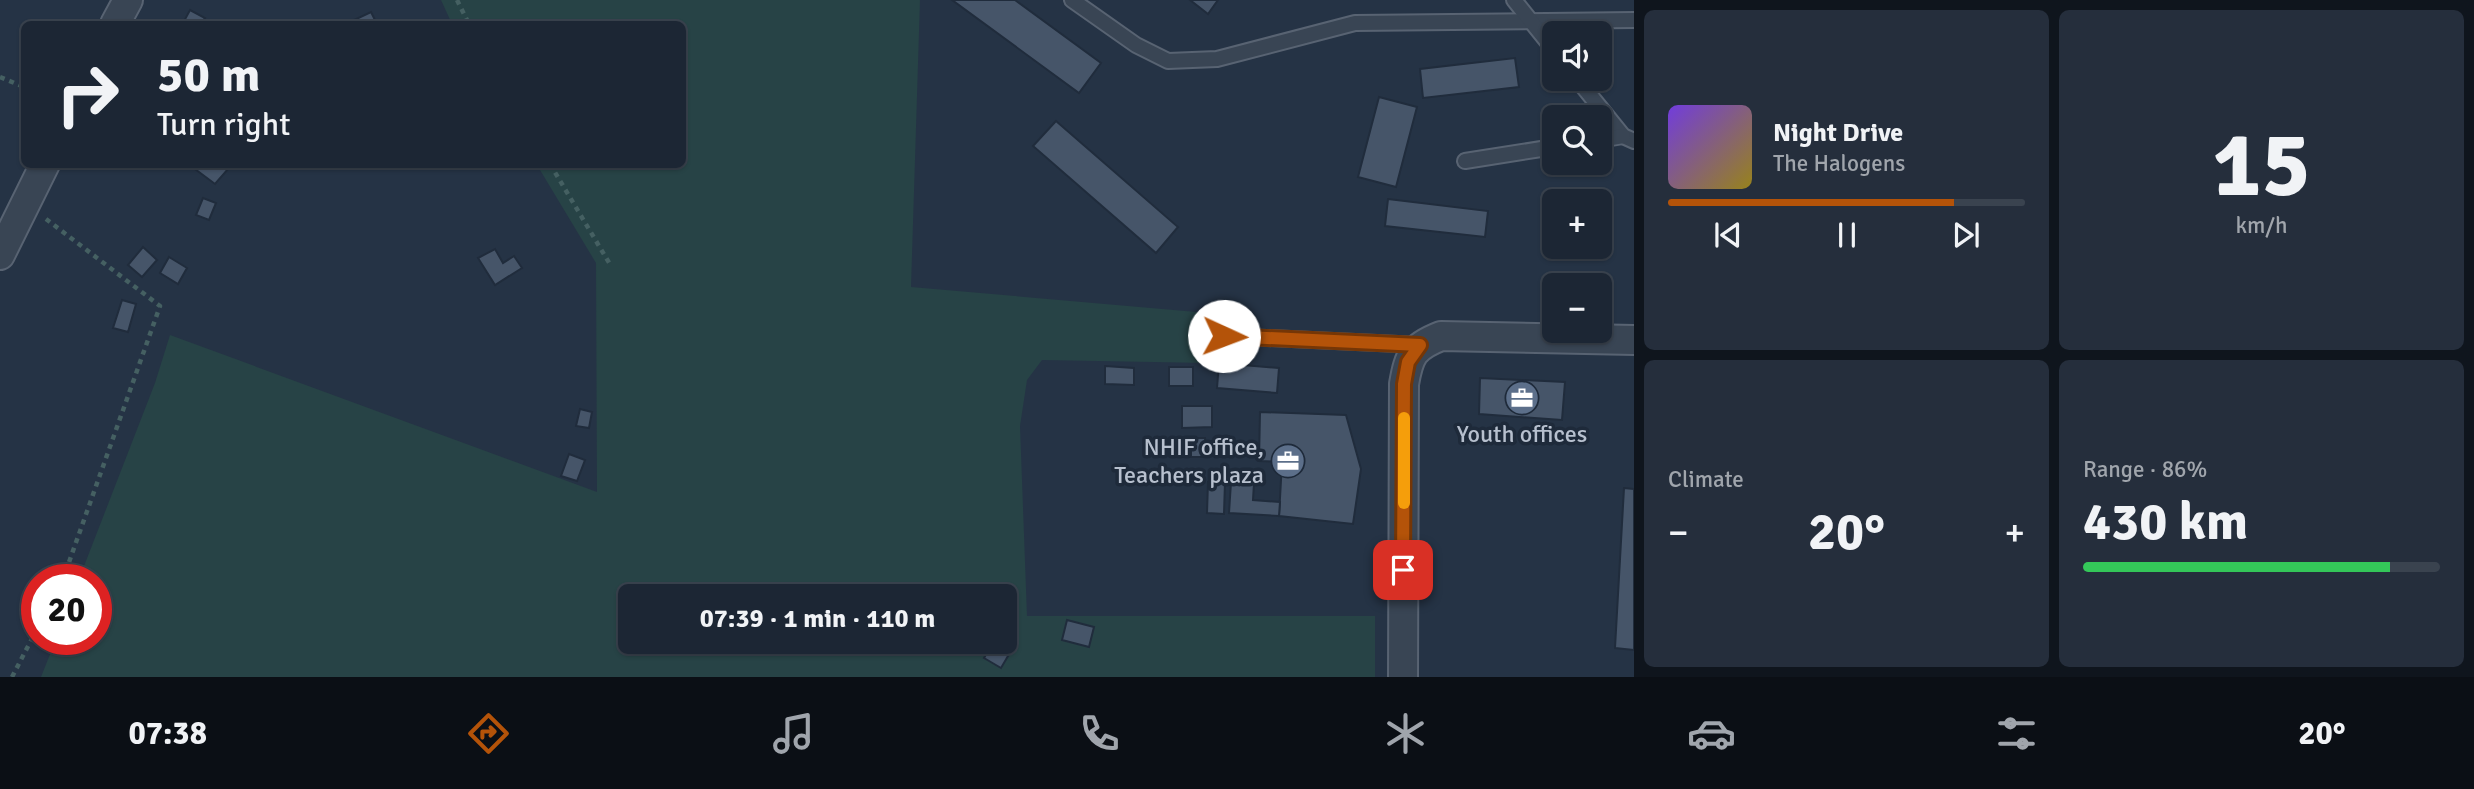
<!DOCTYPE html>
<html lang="en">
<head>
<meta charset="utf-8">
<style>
	body { margin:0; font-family:Signika,sans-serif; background:#252e3c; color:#f1f3f6; height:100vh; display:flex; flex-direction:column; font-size:26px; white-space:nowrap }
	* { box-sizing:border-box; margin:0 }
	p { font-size:23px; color:#a0a5ac }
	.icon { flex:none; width:38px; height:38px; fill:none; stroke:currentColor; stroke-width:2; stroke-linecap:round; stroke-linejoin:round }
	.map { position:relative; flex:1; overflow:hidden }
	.details { display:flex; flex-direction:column; gap:10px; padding:10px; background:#0f151d; width:840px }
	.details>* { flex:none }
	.banner { position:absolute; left:21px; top:21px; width:665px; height:147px; border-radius:10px; box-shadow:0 2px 5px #0004,0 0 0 2px #3a434f; background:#1c2634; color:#f1f3f6; overflow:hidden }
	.fabs { position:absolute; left:1542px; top:21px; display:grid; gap:14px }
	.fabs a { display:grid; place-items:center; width:70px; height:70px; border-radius:10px; background:#1c2634; box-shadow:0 2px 5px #0004,0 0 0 2px #3a434f; font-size:35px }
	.speed { position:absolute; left:21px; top:564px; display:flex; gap:14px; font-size:35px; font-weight:700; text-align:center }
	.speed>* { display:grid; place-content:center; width:91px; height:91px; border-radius:50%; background:#1c2634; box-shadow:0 2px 5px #0004,0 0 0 2px #3a434f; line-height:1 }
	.speed .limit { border:10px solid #d22; background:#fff; color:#111 }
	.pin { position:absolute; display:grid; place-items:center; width:60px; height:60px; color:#fff; margin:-30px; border-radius:14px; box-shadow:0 4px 10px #0006 }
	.me { position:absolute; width:77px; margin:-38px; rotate:92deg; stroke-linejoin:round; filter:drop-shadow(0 0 5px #0008) }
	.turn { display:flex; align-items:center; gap:24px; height:147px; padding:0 21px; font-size:32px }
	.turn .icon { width:91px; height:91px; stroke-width:2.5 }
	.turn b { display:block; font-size:49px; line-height:60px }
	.big { font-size:52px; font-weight:800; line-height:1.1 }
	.details .tile { flex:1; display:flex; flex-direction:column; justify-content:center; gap:10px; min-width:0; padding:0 24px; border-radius:10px; background:#252e3c }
	.details .dial { align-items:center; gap:0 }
	.dial b { font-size:91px; line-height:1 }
	.song { display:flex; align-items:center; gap:21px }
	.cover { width:84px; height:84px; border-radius:10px; background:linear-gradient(135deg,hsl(260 70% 55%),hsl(50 70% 35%)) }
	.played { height:7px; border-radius:4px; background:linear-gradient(90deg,#b45309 80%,#3a434f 80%) }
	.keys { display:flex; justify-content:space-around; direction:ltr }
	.heat { display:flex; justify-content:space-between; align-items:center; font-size:38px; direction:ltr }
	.charge { height:10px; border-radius:5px; background:linear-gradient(90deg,#34c759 86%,#3a434f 0) }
	.details .tiles { flex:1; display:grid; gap:10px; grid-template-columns:repeat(2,1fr) }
	.trip { position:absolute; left:618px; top:584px; width:399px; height:70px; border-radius:10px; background:#1c2634; box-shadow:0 2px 5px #0004,0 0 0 2px #3a434f; font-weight:800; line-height:70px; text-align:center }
	.tab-bar { display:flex; height:112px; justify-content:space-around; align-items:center; background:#0b0f15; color:#a0a5ac }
	.tab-bar .icon { width:49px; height:49px }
	.tab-bar .on { color:#b45309 }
	.tab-bar b { font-size:32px; color:#f1f3f6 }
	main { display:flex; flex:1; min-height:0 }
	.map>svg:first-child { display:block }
	.green { fill:#274346; fill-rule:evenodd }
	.building { fill:#465569; stroke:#202c3c; stroke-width:2 }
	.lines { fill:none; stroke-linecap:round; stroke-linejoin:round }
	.service-casing { stroke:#586372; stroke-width:18 }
	.minor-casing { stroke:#586372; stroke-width:32 }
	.path { stroke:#456062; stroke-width:4.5; stroke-dasharray:5 5; stroke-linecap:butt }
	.service { stroke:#394554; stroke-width:14 }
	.minor { stroke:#394554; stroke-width:28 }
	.route-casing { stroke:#753606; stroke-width:18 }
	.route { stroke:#b45309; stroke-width:12 }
	.slow { stroke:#f59e0b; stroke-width:12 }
	.labels { text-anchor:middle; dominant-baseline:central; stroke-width:7; stroke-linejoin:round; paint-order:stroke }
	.poi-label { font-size:24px; fill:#b7c0ce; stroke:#1e2a3a }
</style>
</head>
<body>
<main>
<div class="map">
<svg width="1634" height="677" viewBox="0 0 1634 677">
	<rect width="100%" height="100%" fill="#253345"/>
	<path class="green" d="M441,0H920L911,287L1208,313V363L1042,360L1027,380L1020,426L1027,616H1375V677H41L56,639H96V579H79L155,383L170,335L597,492L596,263L537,165L682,164V24H452ZM630,597H1004V642H630Z"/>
	<g class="building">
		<polygon points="952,0 1015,0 1101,63 1079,93"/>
		<polygon points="1190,0 1218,0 1208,14"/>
		<polygon points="190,10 205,18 201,24 183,23"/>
		<polygon points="371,12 377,24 354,24 352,21"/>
		<polygon points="1515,58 1519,87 1423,98 1420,69"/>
		<polygon points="1379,97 1417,107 1396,187 1358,177"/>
		<polygon points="1056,121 1178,227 1156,253 1033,146"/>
		<polygon points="199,164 225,164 229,168 215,184 195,169"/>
		<polygon points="203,198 216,203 209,220 196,215"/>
		<polygon points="1388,199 1488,211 1485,237 1385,226"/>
		<polygon points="143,247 157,260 142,277 128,265"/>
		<polygon points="495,249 503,263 514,256 522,268 495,285 478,258"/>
		<polygon points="169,257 187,268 178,284 160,273"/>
		<polygon points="122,300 136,304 128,332 113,328"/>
		<polygon points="1219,363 1279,368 1277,393 1217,388"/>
		<polygon points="1105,366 1134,368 1134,385 1105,384"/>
		<rect x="1169" y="367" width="24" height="19"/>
		<polygon points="1480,378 1565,382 1562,420 1479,414"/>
		<polygon points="1182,406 1212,406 1212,427 1182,428"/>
		<polygon points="580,409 592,412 589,428 576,426"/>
		<polygon points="1260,412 1346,415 1361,469 1353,524 1279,516 1282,462 1259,461"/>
		<polygon points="1191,438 1205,438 1206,457 1191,457"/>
		<polygon points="569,454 585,460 577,481 561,476"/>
		<polygon points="1208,482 1225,482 1224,514 1207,513"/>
		<polygon points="1231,482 1254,483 1253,500 1280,502 1279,516 1229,513"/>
		<polygon points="1624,488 1634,489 1634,650 1615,648"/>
		<polygon points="1067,620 1094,627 1089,647 1062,640"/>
		<polygon points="991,646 1008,656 1001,668 984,658"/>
	</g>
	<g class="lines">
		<g class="service-casing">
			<g id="service">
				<polyline points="1072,0 1136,45 1168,61 1217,59 1355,23 1634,20"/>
				<polyline points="1514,0 1554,50"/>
				<polyline points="1577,79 1623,136 1634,141"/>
				<polyline points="1600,140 1623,136"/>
				<polyline points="1465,161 1554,147"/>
				<polyline points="1224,336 1420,345"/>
			</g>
		</g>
		<g class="minor-casing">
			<g id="minor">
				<polyline points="115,24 128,0"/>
				<polyline points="0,255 45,164"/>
				<path d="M1403,677L1404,384C1409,355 1413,347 1441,336L1634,340"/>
			</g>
		</g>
		<g class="path">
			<polyline points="457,0 469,24"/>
			<polyline points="0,77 24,87"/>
			<polyline points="550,164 611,266"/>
			<polyline points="46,219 160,306 63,579"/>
			<polyline points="12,677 37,629"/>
		</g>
		<use href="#service" class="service"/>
		<use href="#minor" class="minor"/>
	</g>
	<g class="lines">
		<g class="route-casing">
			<polyline id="route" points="1224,336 1420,345 1408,362 1404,384 1403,570"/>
		</g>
		<use href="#route" class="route"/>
		<polyline class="slow" points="1404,503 1404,418"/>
	</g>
	<defs>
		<g id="office-disc" transform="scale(1.75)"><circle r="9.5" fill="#5c6f8a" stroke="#1e2a3a"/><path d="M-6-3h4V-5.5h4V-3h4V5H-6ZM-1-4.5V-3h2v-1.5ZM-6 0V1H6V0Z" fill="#fff"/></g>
	</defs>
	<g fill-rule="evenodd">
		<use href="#office-disc" x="1522" y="398"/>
		<use href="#office-disc" x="1288" y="461"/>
	</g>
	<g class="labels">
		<g class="poi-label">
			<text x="1522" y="434">Youth offices</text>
			<text x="1264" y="447" text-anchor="end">NHIF office,<tspan x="1264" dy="28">Teachers plaza</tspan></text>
		</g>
	</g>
</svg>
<div class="fabs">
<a><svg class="icon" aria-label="sound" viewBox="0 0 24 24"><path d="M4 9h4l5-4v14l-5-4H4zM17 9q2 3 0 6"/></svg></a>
<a><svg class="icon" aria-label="search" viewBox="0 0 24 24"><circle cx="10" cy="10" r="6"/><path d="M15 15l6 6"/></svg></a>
<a>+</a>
<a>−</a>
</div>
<div class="speed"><div class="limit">20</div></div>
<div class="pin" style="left:1403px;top:570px;background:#d93025"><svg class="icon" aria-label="arrive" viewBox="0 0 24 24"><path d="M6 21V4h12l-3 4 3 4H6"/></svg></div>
<svg class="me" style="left:1224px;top:336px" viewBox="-20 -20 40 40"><circle r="19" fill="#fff"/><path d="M0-13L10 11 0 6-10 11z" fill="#b45309"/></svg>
<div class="trip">07:39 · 1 min · 110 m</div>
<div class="banner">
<div class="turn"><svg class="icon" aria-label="right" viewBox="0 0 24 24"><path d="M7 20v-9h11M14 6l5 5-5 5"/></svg><div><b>50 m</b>Turn right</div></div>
</div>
</div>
<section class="details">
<div class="tiles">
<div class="tile">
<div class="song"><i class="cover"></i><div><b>Night Drive</b><p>The Halogens</p></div></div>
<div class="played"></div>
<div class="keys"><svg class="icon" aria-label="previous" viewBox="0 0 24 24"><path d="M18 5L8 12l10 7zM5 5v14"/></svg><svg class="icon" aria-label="pause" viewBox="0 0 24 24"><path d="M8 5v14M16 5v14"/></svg><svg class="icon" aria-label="next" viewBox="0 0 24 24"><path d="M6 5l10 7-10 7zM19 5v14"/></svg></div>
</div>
<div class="tile dial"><b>15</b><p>km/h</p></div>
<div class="tile"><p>Climate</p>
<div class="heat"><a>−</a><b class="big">20°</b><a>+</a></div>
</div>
<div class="tile"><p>Range · 86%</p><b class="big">430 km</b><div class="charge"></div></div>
</div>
</section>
</main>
<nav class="tab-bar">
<b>07:38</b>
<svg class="icon on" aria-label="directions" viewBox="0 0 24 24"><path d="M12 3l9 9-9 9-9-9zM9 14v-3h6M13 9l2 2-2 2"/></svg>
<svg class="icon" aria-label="music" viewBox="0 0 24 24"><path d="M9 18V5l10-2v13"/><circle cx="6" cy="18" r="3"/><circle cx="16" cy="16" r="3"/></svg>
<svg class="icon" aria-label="phone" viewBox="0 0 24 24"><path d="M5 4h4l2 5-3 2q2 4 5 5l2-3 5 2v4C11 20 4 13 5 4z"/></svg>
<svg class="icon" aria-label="climate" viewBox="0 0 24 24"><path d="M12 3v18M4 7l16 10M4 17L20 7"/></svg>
<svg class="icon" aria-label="car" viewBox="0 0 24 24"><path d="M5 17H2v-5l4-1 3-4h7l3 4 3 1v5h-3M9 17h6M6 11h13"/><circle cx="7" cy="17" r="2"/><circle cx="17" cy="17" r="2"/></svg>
<svg class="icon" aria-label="filters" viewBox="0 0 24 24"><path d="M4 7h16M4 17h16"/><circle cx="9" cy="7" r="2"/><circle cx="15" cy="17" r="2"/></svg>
<b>20°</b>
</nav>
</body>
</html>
